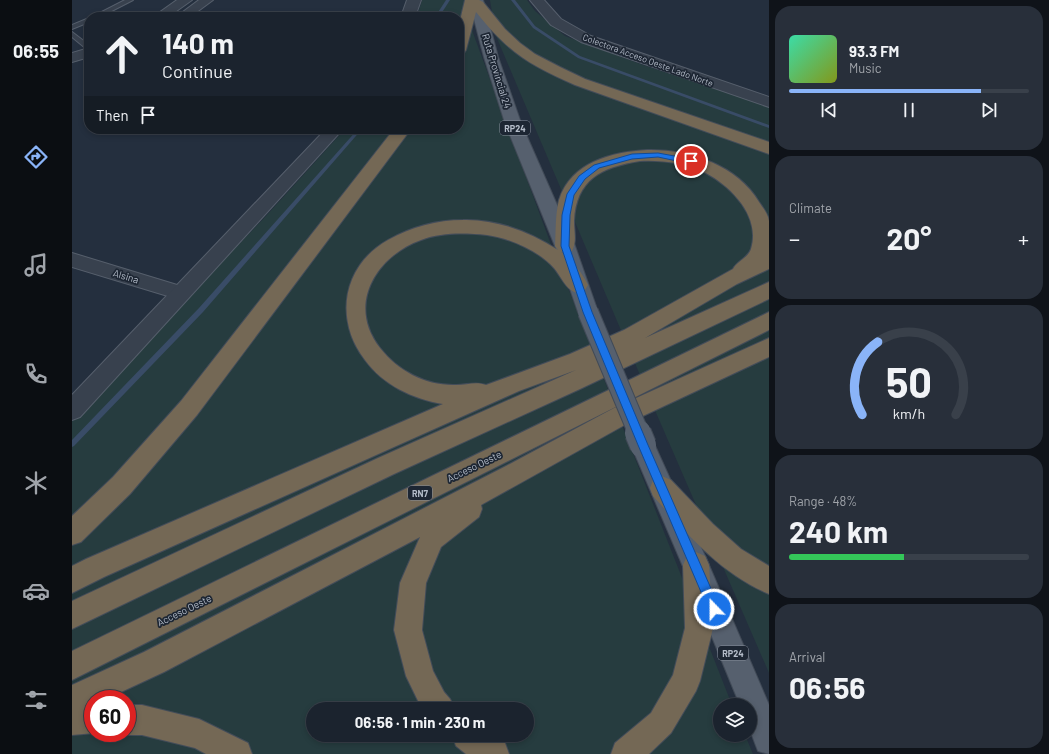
<!DOCTYPE html>
<html lang="en">
<head>
<meta charset="utf-8">
<style>
	body { margin:0; font-family:Barlow,sans-serif; background:#282f3a; color:#f1f3f6; height:100vh; display:flex; flex-direction:column; font-size:15px; white-space:nowrap }
	* { box-sizing:border-box; margin:0 }
	p { font-size:13px; color:#a0a4aa }
	.icon { flex:none; width:22px; height:22px; fill:none; stroke:currentColor; stroke-width:2; stroke-linecap:round; stroke-linejoin:round }
	.map { position:relative; flex:1; overflow:hidden }
	.side { display:flex; flex-direction:column; gap:6px; padding:6px; background:#0f1319; width:280px }
	.side>* { flex:none }
	.guide { position:absolute; left:12px; top:12px; width:380px; height:122px; border-radius:16px; box-shadow:0 2px 6px #0003,0 0 0 1px #39404a; background:#1b232e; color:#f1f3f6; overflow:hidden }
	.controls { position:absolute; left:641px; top:698px; display:grid; gap:8px }
	.controls a { display:grid; place-items:center; width:44px; height:44px; border-radius:50%; background:#1b232e; box-shadow:0 2px 6px #0003,0 0 0 1px #39404a; font-size:20px }
	.speed { position:absolute; left:12px; top:690px; display:flex; gap:8px; font-size:20px; font-weight:700; text-align:center }
	.speed>* { display:grid; place-content:center; width:52px; height:52px; border-radius:50%; background:#1b232e; box-shadow:0 2px 6px #0003,0 0 0 1px #39404a; line-height:1 }
	.speed .limit { border:6px solid #d22; background:#fff; color:#111 }
	.pin { position:absolute; display:grid; place-items:center; width:34px; height:34px; color:#fff; margin:-17px; border:2px solid #fff; border-radius:50%; box-shadow:0 1px 4px #0007 }
	.me { position:absolute; width:44px; margin:-22px; rotate:338deg; stroke-linejoin:round; filter:drop-shadow(0 0 3px #0008) }
	.turn { display:flex; align-items:center; gap:14px; height:84px; padding:0 12px; font-size:18px }
	.turn .icon { width:52px; height:52px; stroke-width:2.5 }
	.turn b { display:block; font-size:28px; line-height:34px }
	.then { display:flex; align-items:center; height:38px; padding:0 12px; background:#0003; gap:8px; font-size:15px }
	.big { font-size:30px; font-weight:700; line-height:1.1 }
	.side .tile { flex:1; display:flex; flex-direction:column; justify-content:center; gap:6px; min-width:0; padding:0 14px; border-radius:16px; background:#282f3a }
	.side .dial { align-items:center; gap:0 }
	.dial svg { height:104px; overflow:visible; fill:none; stroke:#39404a; stroke-width:7; stroke-linecap:round; text-anchor:middle }
	.dial text { fill:#f1f3f6; stroke:none }
	.song { display:flex; align-items:center; gap:12px }
	.cover { width:48px; height:48px; border-radius:6px; background:linear-gradient(135deg,hsl(160 70% 55%),hsl(70 70% 35%)) }
	.played { height:4px; border-radius:2px; background:linear-gradient(90deg,#8ab4f8 80%,#39404a 80%) }
	.keys { display:flex; justify-content:space-around; direction:ltr }
	.heat { display:flex; justify-content:space-between; align-items:center; font-size:22px; direction:ltr }
	.charge { height:6px; border-radius:3px; background:linear-gradient(90deg,#34c759 48%,#39404a 0) }
	.trip { position:absolute; left:234px; top:702px; width:228px; height:40px; border-radius:20px; background:#1b232e; box-shadow:0 2px 6px #0003,0 0 0 1px #39404a; font-weight:700; line-height:40px; text-align:center }
	main { display:flex; flex:1; min-height:0 }
	.menu { display:flex; flex-direction:column; width:72px; justify-content:space-around; align-items:center; background:#0b0e12; color:#a0a4aa }
	.menu .icon { width:28px; height:28px }
	.menu .current { color:#8ab4f8 }
	.menu b { font-size:18px; color:#f1f3f6 }
	.map>svg:first-child { display:block }
	.green { fill:#263c3f; fill-rule:evenodd }
	.lines { fill:none; stroke-linecap:round; stroke-linejoin:round }
	.stream { fill:#394c67; fill-rule:evenodd }
	.service-casing { stroke:#565f6c; stroke-width:2 }
	.minor-casing { stroke:#565f6c; stroke-width:2 }
	.tertiary-casing { stroke:#565f6c; stroke-width:2 }
	.primary-casing { stroke:#414a57; stroke-width:2 }
	.motorway-casing { stroke:#434c59; stroke-width:2 }
	.service { fill:#38414e; fill-rule:evenodd }
	.minor { fill:#38414e; fill-rule:evenodd }
	.tertiary { fill:#38414e; fill-rule:evenodd }
	.primary { fill:#56606e; fill-rule:evenodd }
	.motorway { fill:#746855; fill-rule:evenodd }
	.primary-bridge-far1-casing { stroke:#414a57; stroke-width:22; stroke-linecap:butt }
	.primary-bridge-casing { stroke:#414a57; stroke-width:28; stroke-linecap:butt }
	.primary-bridge-far1 { stroke:#56606e; stroke-width:20 }
	.primary-bridge { stroke:#56606e; stroke-width:26 }
	.route { fill:#1a73e8; stroke:#114b97 }
	.labels { text-anchor:middle; dominant-baseline:central; stroke-width:3.5; stroke-linejoin:round; paint-order:stroke }
	.far-street-label { font-size:9px; fill:#b4bcc9; stroke:#1d2633 }
	.shield { fill:#1d2633; stroke:#878f9c; stroke-width:1 }
	.shield-label { font-size:9px; font-weight:bold; fill:#b4bcc9 }
	.street-label { font-size:10px; fill:#b4bcc9; stroke:#1d2633 }
</style>
</head>
<body>
<main>
<nav class="menu">
<b>06:55</b>
<svg class="icon current" aria-label="directions" viewBox="0 0 24 24"><path d="M12 3l9 9-9 9-9-9zM9 14v-3h6M13 9l2 2-2 2"/></svg>
<svg class="icon" aria-label="music" viewBox="0 0 24 24"><path d="M9 18V5l10-2v13"/><circle cx="6" cy="18" r="3"/><circle cx="16" cy="16" r="3"/></svg>
<svg class="icon" aria-label="phone" viewBox="0 0 24 24"><path d="M5 4h4l2 5-3 2q2 4 5 5l2-3 5 2v4C11 20 4 13 5 4z"/></svg>
<svg class="icon" aria-label="climate" viewBox="0 0 24 24"><path d="M12 3v18M4 7l16 10M4 17L20 7"/></svg>
<svg class="icon" aria-label="car" viewBox="0 0 24 24"><path d="M5 17H2v-5l4-1 3-4h7l3 4 3 1v5h-3M9 17h6M6 11h13"/><circle cx="7" cy="17" r="2"/><circle cx="17" cy="17" r="2"/></svg>
<svg class="icon" aria-label="filters" viewBox="0 0 24 24"><path d="M4 7h16M4 17h16"/><circle cx="9" cy="7" r="2"/><circle cx="15" cy="17" r="2"/></svg>
</nav>
<div class="map">
<svg width="697" height="754" viewBox="0 0 697 754">
	<rect width="100%" height="100%" fill="#242f3e"/>
	<g class="green">
		<path d="M350,0H394L401,33L478,242L660,705H648V735H673L681,754H0V418L194,216L273,129H387V17H345ZM21,699H55V733H21ZM241,709H455V735H241Z"/>
		<polygon points="418,0 455,0 463,11 493,36 571,65 697,107 697,673 582,408 424,36"/>
	</g>
	<g class="lines">
		<g class="stream">
			<polygon points="374,0 378,0 367,17 363,17"/>
			<polygon points="439,0 443,0 463,26 508,56 697,125 697,128 506,58 461,28"/>
			<polygon points="286,129 290,129 131,312 2,446 0,447 0,440 127,308"/>
		</g>
		<g class="service-casing">
			<g id="service">
				<polygon points="53,0 61,0 28,17 20,17"/>
				<polygon points="17,18 17,22 0,29 0,25"/>
				<polygon points="0,32 17,45 17,51 0,37"/>
			</g>
		</g>
		<g class="minor-casing">
			<g id="minor">
				<polygon points="105,0 120,0 96,17 81,17"/>
				<polygon points="127,0 141,0 118,17 104,17"/>
				<polygon points="17,48 17,57 0,62 0,53"/>
				<polygon points="0,253 115,288 118,293 115,298 109,300 0,267"/>
			</g>
		</g>
		<g class="tertiary-casing">
			<g id="tertiary">
				<polygon points="335,0 349,0 343,17 329,17"/>
				<polygon points="458,0 472,0 489,19 519,36 697,97 697,107 509,42 479,25"/>
				<polygon points="254,129 271,129 8,417 0,420 0,395"/>
			</g>
		</g>
		<g class="primary-casing">
			<g id="primary">
				<polygon points="397,0 411,0 426,57 449,123 503,246 526,312 523,318 516,320 509,318 506,312 483,246 433,123 412,57"/>
				<polygon points="571,434 579,437 633,556 697,705 697,754 686,751 678,730 678,705 668,705 613,571 559,445 563,437"/>
			</g>
		</g>
		<g class="motorway-casing">
			<g id="motorway">
				<path d="M393,0H407L411,2L433,29L448,43L463,54L488,67L513,79L697,142V154L503,85C457,65 436,52 404,12L394,50L392,53L387,54V25Z"/>
				<polygon points="322,129 339,129 125,415 58,494 9,542 0,545 0,516 41,477 109,401"/>
				<path d="M575,150C617,149 665,165 687,202C691,208 696,214 697,221C697,235 697,255 697,269L665,284L573,338L697,282V299L508,389L322,474L0,629V601L306,458L504,370L447,391L32,577L0,593V566L14,559L371,404C341,399 311,385 293,360C262,320 270,266 316,240C339,227 365,220 391,220C424,219 458,232 486,250L483,246C484,231 483,215 487,200C499,162 540,152 575,150ZM568,161C590,160 614,163 634,173C660,187 689,217 679,249C676,258 665,261 661,269L552,330L498,354L414,385C404,381 395,385 384,385C354,386 326,371 308,348C274,305 304,256 349,240C370,232 393,233 415,235C438,238 467,251 482,268C488,275 492,285 499,290C503,294 508,292 513,290L516,285C510,273 500,259 489,252L493,253L500,251C505,242 502,231 502,221C504,179 530,167 568,161Z"/>
				<polygon points="697,312 697,330 0,680 0,651"/>
				<polygon points="697,338 697,357 558,422 409,505 410,509 407,517 369,547 354,583 350,630 361,671 372,692 378,699 383,709 350,709 334,676 322,630 328,583 348,537 92,672 34,699 21,699 21,733 23,733 0,735 0,685 72,652 434,466 542,408"/>
				<path d="M590,476L599,480L641,524L669,549L697,566V594C649,574 615,534 581,496L578,488L581,480Z"/>
				<polygon points="624,552 633,556 637,565 641,628 628,681 624,691 599,733 577,754 539,754 543,743 579,713 601,675 613,628 611,565 615,556"/>
				<polygon points="55,705 70,705 127,719 176,743 180,754 134,754 123,748 70,735 55,735 51,733 55,733"/>
				<polygon points="380,735 418,735 433,743 437,754 394,754 384,746"/>
			</g>
		</g>
		<use href="#service" class="service"/>
		<use href="#minor" class="minor"/>
		<use href="#tertiary" class="tertiary"/>
		<use href="#primary" class="primary"/>
		<use href="#motorway" class="motorway"/>
		<g class="primary-bridge-far1-casing">
			<polyline id="primary-bridge-far1" points="516,312 567,434"/>
		</g>
		<g class="primary-bridge-casing">
			<polyline id="primary-bridge" points="566,433 571,445"/>
		</g>
		<use href="#primary-bridge-far1" class="primary-bridge-far1"/>
		<use href="#primary-bridge" class="primary-bridge"/>
	</g>
	<polygon class="route" points="586,153 619,159 623,161 619,164 586,157 560,159 527,168 513,179 502,195 498,215 497,246 520,312 576,445 648,609 646,613 642,614 638,613 566,445 511,312 489,246 490,215 495,194 507,176 522,165 560,154"/>
	<g class="labels">
		<g class="far-street-label">
			<text transform="translate(576 60) rotate(20)">Colectora Acceso Oeste Lado Norte</text>
		</g>
		<g class="shield">
			<rect x="428" y="121" width="30" height="14" rx="3"/>
			<rect x="336" y="486" width="24" height="14" rx="3"/>
			<rect x="646" y="646" width="30" height="14" rx="3"/>
		</g>
		<g class="shield-label">
			<text x="443" y="128">RP24</text>
			<text x="348" y="493">RN7</text>
			<text x="661" y="653">RP24</text>
		</g>
		<g class="street-label">
			<text transform="translate(425 71) rotate(73)">Ruta Provincial 24</text>
			<text transform="translate(54 276) rotate(17)">Alsina</text>
			<text transform="translate(402 466) rotate(-26)">Acceso Oeste</text>
			<text transform="translate(112 610) rotate(-26)">Acceso Oeste</text>
		</g>
	</g>
</svg>
<div class="controls">
<a><svg class="icon" aria-label="layers" viewBox="0 0 24 24"><path d="M12 4l9 5-9 5-9-5zM3 14l9 5 9-5"/></svg></a>
</div>
<div class="speed"><div class="limit">60</div></div>
<div class="pin" style="left:619px;top:161px;background:#d93025"><svg class="icon" aria-label="arrive" viewBox="0 0 24 24"><path d="M6 21V4h12l-3 4 3 4H6"/></svg></div>
<svg class="me" style="left:642px;top:609px" viewBox="-20 -20 40 40"><circle r="17" fill="#1a73e8" stroke="#fff" stroke-width="3"/><path d="M0-11L8 9 0 5-8 9z" fill="#fff"/></svg>
<div class="trip">06:56 · 1 min · 230 m</div>
<div class="guide">
<div class="turn"><svg class="icon" aria-label="ahead" viewBox="0 0 24 24"><path d="M12 20V5M6 11l6-6 6 6"/></svg><div><b>140 m</b>Continue</div></div>
<div class="then">Then<svg class="icon" aria-label="arrive" viewBox="0 0 24 24"><path d="M6 21V4h12l-3 4 3 4H6"/></svg></div>
</div>
</div>
<section class="side">
<div class="tile">
<div class="song"><i class="cover"></i><div><b>93.3 FM</b><p>Music</p></div></div>
<div class="played"></div>
<div class="keys"><svg class="icon" aria-label="previous" viewBox="0 0 24 24"><path d="M18 5L8 12l10 7zM5 5v14"/></svg><svg class="icon" aria-label="pause" viewBox="0 0 24 24"><path d="M8 5v14M16 5v14"/></svg><svg class="icon" aria-label="next" viewBox="0 0 24 24"><path d="M6 5l10 7-10 7zM19 5v14"/></svg></div>
</div>
<div class="tile"><p>Climate</p>
<div class="heat"><a>−</a><b class="big">20°</b><a>+</a></div>
</div>
<div class="tile dial"><svg viewBox="0 0 100 80">
<path d="M14 69A42 42 0 1 1 86 69"/>
<path d="M14 69A42 42 0 0 1 26 13" stroke="#8ab4f8"/>
<text x="50" y="56" font-size="32" font-weight="700">50</text>
<text x="50" y="72" font-size="11">km/h</text>
</svg></div>
<div class="tile"><p>Range · 48%</p><b class="big">240 km</b><div class="charge"></div></div>
<div class="tile"><p>Arrival</p><b class="big">06:56</b></div>
</section>
</main>
</body>
</html>
